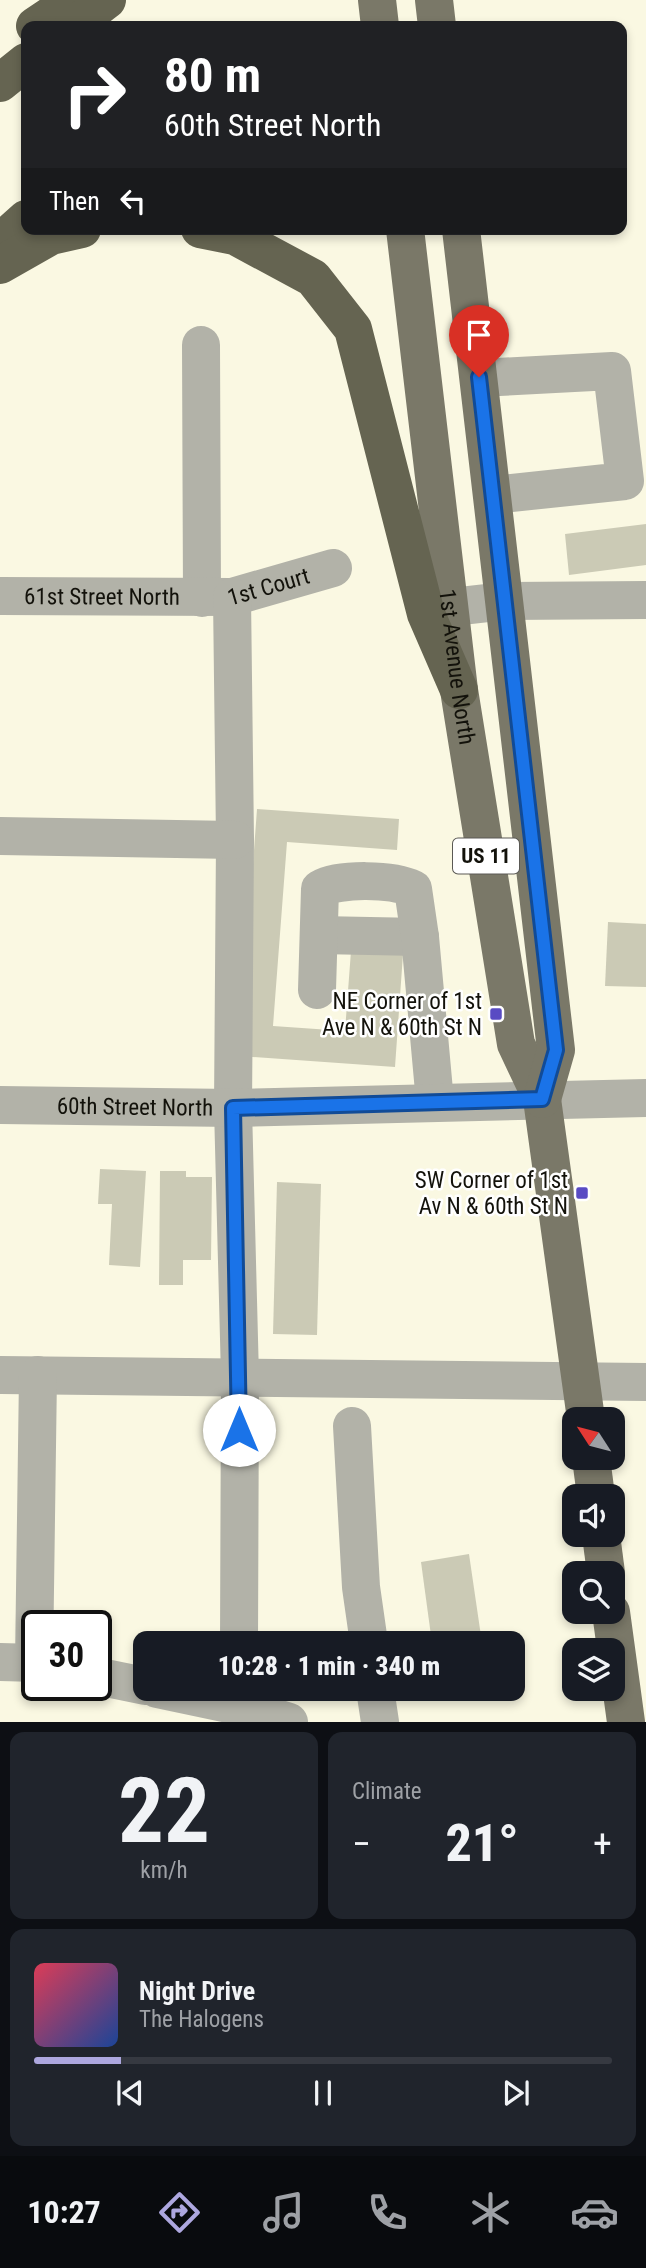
<!DOCTYPE html>
<html lang="en">
<head>
<meta charset="utf-8">
<style>
	body { margin:0; font-family:"Roboto Condensed",sans-serif; background:#20242c; color:#f1f3f6; height:100vh; display:flex; flex-direction:column; font-size:26px; white-space:nowrap }
	* { box-sizing:border-box; margin:0 }
	p { font-size:23px; color:#9ea1a6 }
	.icon { flex:none; width:38px; height:38px; fill:none; stroke:currentColor; stroke-width:2; stroke-linecap:round; stroke-linejoin:round }
	.map { position:relative; height:1722px; overflow:hidden }
	.sheet { display:flex; flex-direction:column; gap:10px; padding:10px; background:#0d0f14; flex:1 }
	.sheet>* { flex:none }
	.hud { position:absolute; left:21px; top:21px; width:606px; height:214px; border-radius:14px; box-shadow:0 4px 10px #0003; background:#202124; color:#fff; overflow:hidden }
	.needle { width:46px; rotate:306deg }
	.tools { position:absolute; left:562px; top:1407px; display:grid; gap:14px }
	.tools a { display:grid; place-items:center; width:63px; height:63px; border-radius:14px; background:#171b24; box-shadow:0 4px 10px #0003; font-size:35px }
	.speed { position:absolute; left:21px; top:1610px; display:flex; gap:14px; font-size:35px; font-weight:700; text-align:center }
	.speed>* { display:grid; place-content:center; width:91px; height:91px; border-radius:50%; background:#171b24; box-shadow:0 4px 10px #0003; line-height:1 }
	.speed .limit { border:4px solid #111; border-radius:10px; background:#fff; color:#111 }
	.pin { position:absolute; display:grid; place-items:center; width:60px; height:60px; color:#fff; margin:-72px -30px; border-radius:50% 50% 50% 0; rotate:-45deg; box-shadow:0 0 7px #0007 }
	.pin .icon { rotate:45deg }
	.me { position:absolute; width:77px; margin:-38px; rotate:0deg; stroke-linejoin:round; filter:drop-shadow(0 0 5px #0008) }
	.turn { display:flex; align-items:center; gap:24px; height:147px; padding:0 28px; font-size:32px }
	.turn .icon { width:91px; height:91px; stroke-width:2.5 }
	.turn b { display:block; font-size:49px; line-height:60px }
	.then { display:flex; align-items:center; height:66px; padding:0 28px; background:#0003; gap:14px; font-size:26px }
	.big { font-size:52px; font-weight:800; line-height:1.1 }
	.sheet .card { flex:1; display:flex; flex-direction:column; justify-content:center; gap:10px; min-width:0; padding:0 24px; border-radius:14px; background:#20242c }
	.sheet .dial { align-items:center; gap:0 }
	.dial b { font-size:91px; line-height:1 }
	.song { display:flex; align-items:center; gap:21px }
	.cover { width:84px; height:84px; border-radius:10px; background:linear-gradient(135deg,hsl(350 70% 55%),hsl(220 70% 35%)) }
	.played { height:7px; border-radius:4px; background:linear-gradient(90deg,#ada7df 15%,#363941 15%) }
	.keys { display:flex; justify-content:space-around; direction:ltr }
	.heat { display:flex; justify-content:space-between; align-items:center; font-size:38px; direction:ltr }
	.sheet .tiles { flex:1; display:grid; gap:10px; grid-template-columns:1fr 1fr }
	.card:last-child { grid-column:span 2 }
	.trip { position:absolute; left:133px; top:1631px; width:392px; height:70px; border-radius:14px; background:#171b24; box-shadow:0 4px 10px #0003; font-weight:800; line-height:70px; text-align:center }
	.tabs { display:flex; height:112px; justify-content:space-around; align-items:center; background:#090b0e; color:#9ea1a6 }
	.tabs .icon { width:49px; height:49px }
	.tabs .active { color:#ada7df }
	.tabs b { font-size:32px; color:#f1f3f6 }
	.map>svg:first-child { display:block }
	.building { fill:#cbcab5 }
	.lines { fill:none; stroke-linecap:round; stroke-linejoin:round }
	.minor { stroke:#b2b2a8; stroke-width:38 }
	.major { stroke:#7a7868; stroke-width:38 }
	.highway { stroke:#656451; stroke-width:38 }
	.route-casing { stroke:#114b97; stroke-width:18 }
	.route { stroke:#1a73e8; stroke-width:12 }
	.poi-dot { fill:#594bc3; stroke:#fff; stroke-width:2.5 }
	.labels { text-anchor:middle; dominant-baseline:central; stroke-width:5; stroke-linejoin:round; paint-order:stroke }
	.shield { fill:#fff; stroke:#5a5954; stroke-width:2 }
	.shield-label { font-size:21px; font-weight:bold; fill:#13120b }
	.street-label { font-size:23px; fill:#13120b; stroke:#fff }
	.poi-label { font-size:23px; fill:#13120b; stroke:#fff; text-anchor:end }
</style>
</head>
<body>
<div class="map">
<svg width="646" height="1722" viewBox="0 0 646 1722">
	<rect width="100%" height="100%" fill="#faf8e2"/>
	<g class="building">
		<polygon points="646,524 646,565 569,575 565,534"/>
		<polygon points="257,809 399,819 397,850 287,842 273,1026 345,1031 351,951 403,954 395,1067 239,1056"/>
		<polygon points="608,922 646,924 646,987 605,986"/>
		<polygon points="100,1169 146,1171 140,1267 109,1265 112,1204 98,1204"/>
		<polygon points="160,1171 186,1171 186,1177 212,1177 211,1260 183,1260 183,1285 159,1285"/>
		<polygon points="277,1182 321,1184 317,1335 273,1334"/>
		<polygon points="469,1554 482,1643 432,1643 421,1562"/>
	</g>
	<g class="lines">
		<g class="minor">
			<polyline points="201,345 202,598"/>
			<polyline points="479,378 612,371 625,481 493,495"/>
			<path id="s1" d="M0,596L232,597L333,568"/>
			<polyline points="232,597 235,840 233,1108 240,1377 239,1643"/>
			<polyline points="452,607 505,601 646,600"/>
			<polyline points="0,836 235,840"/>
			<polyline points="319,935 420,937"/>
			<path d="M317,990L320,889C339,878 393,879 413,889L420,937L435,1102"/>
			<path id="s2" d="M0,1105L233,1108L646,1098"/>
			<polyline points="0,1375 646,1382"/>
			<polyline points="352,1426 361,1587 369,1643"/>
			<polyline points="0,1662 37,1663"/>
			<polyline points="34,1662 38,1375"/>
			<polyline points="96,1676 145,1686"/>
			<polyline points="157,1689 238,1706 289,1722"/>
			<polyline points="375,1689 380,1722"/>
		</g>
		<g class="major">
			<polyline points="377,0 380,26"/>
			<polyline points="434,0 437,26"/>
			<path id="s3" d="M405,229L459,690L516,1044L542,1099L586,1419"/>
			<polyline points="461,229 556,1050 542,1099"/>
			<polyline points="591,1458 596,1496"/>
			<polyline points="601,1535 606,1573"/>
			<polyline points="611,1612 626,1722"/>
		</g>
		<g class="highway">
			<polyline points="35,26 74,0"/>
			<polyline points="73,26 107,0"/>
			<polyline points="0,83 26,62"/>
			<polyline points="200,229 235,236 313,278 353,329 426,614 459,690"/>
			<polyline points="0,242 26,219"/>
			<polyline points="0,265 51,236 82,229"/>
		</g>
	</g>
	<g class="lines">
		<g class="route-casing">
			<polyline id="route" points="239,1430 233,1108 542,1099 556,1050 479,377"/>
		</g>
		<use href="#route" class="route"/>
	</g>
	<g class="poi-dot">
		<rect x="489" y="1007" width="14" height="14" rx="3.5"/>
		<rect x="575" y="1186" width="14" height="14" rx="3.5"/>
	</g>
	<g class="labels">
		<rect class="shield" x="453" y="838.5" width="66" height="35" rx="5"/>
		<g class="shield-label">
			<text x="486" y="856">US 11</text>
		</g>
		<g class="street-label">
			<text stroke="none"><textPath href="#s1" startOffset="270">1st Court</textPath></text>
			<text stroke="none"><textPath href="#s1" startOffset="102">61st Street North</textPath></text>
			<text stroke="none"><textPath href="#s3" startOffset="441">1st Avenue North</textPath></text>
			<text stroke="none"><textPath href="#s2" startOffset="135">60th Street North</textPath></text>
		</g>
		<g class="poi-label">
			<text x="482" y="1001">NE Corner of 1st<tspan x="482" dy="26">Ave N &amp; 60th St N</tspan></text>
			<text x="568" y="1180">SW Corner of 1st<tspan x="568" dy="26">Av N &amp; 60th St N</tspan></text>
		</g>
	</g>
</svg>
<div class="tools">
<a><svg class="needle" viewBox="-14 -14 28 28"><path d="M0-13l5 13h-10z" fill="#e53935"/><path d="M0 13l5-13h-10z" fill="#9ea1a6"/></svg></a>
<a><svg class="icon" aria-label="sound" viewBox="0 0 24 24"><path d="M4 9h4l5-4v14l-5-4H4zM17 9q2 3 0 6"/></svg></a>
<a><svg class="icon" aria-label="search" viewBox="0 0 24 24"><circle cx="10" cy="10" r="6"/><path d="M15 15l6 6"/></svg></a>
<a><svg class="icon" aria-label="layers" viewBox="0 0 24 24"><path d="M12 4l9 5-9 5-9-5zM3 14l9 5 9-5"/></svg></a>
</div>
<div class="speed"><div class="limit">30</div></div>
<div class="pin" style="left:479px;top:377px;background:#d93025"><svg class="icon" aria-label="arrive" viewBox="0 0 24 24"><path d="M6 21V4h12l-3 4 3 4H6"/></svg></div>
<svg class="me" style="left:239px;top:1430px" viewBox="-20 -20 40 40"><circle r="19" fill="#fff"/><path d="M0-13L10 11 0 6-10 11z" fill="#1a73e8"/></svg>
<div class="trip">10:28 · 1 min · 340 m</div>
<div class="hud">
<div class="turn"><svg class="icon" aria-label="right" viewBox="0 0 24 24"><path d="M7 20v-9h11M14 6l5 5-5 5"/></svg><div><b>80 m</b>60th Street North</div></div>
<div class="then">Then<svg class="icon" aria-label="left" viewBox="0 0 24 24"><path d="M17 20v-9H6M10 6l-5 5 5 5"/></svg></div>
</div>
</div>
<section class="sheet">
<div class="tiles">
<div class="card dial"><b>22</b><p>km/h</p></div>
<div class="card"><p>Climate</p>
<div class="heat"><a>−</a><b class="big">21°</b><a>+</a></div>
</div>
<div class="card">
<div class="song"><i class="cover"></i><div><b>Night Drive</b><p>The Halogens</p></div></div>
<div class="played"></div>
<div class="keys"><svg class="icon" aria-label="previous" viewBox="0 0 24 24"><path d="M18 5L8 12l10 7zM5 5v14"/></svg><svg class="icon" aria-label="pause" viewBox="0 0 24 24"><path d="M8 5v14M16 5v14"/></svg><svg class="icon" aria-label="next" viewBox="0 0 24 24"><path d="M6 5l10 7-10 7zM19 5v14"/></svg></div>
</div>
</div>
</section>
<nav class="tabs">
<b>10:27</b>
<svg class="icon active" aria-label="directions" viewBox="0 0 24 24"><path d="M12 3l9 9-9 9-9-9zM9 14v-3h6M13 9l2 2-2 2"/></svg>
<svg class="icon" aria-label="music" viewBox="0 0 24 24"><path d="M9 18V5l10-2v13"/><circle cx="6" cy="18" r="3"/><circle cx="16" cy="16" r="3"/></svg>
<svg class="icon" aria-label="phone" viewBox="0 0 24 24"><path d="M5 4h4l2 5-3 2q2 4 5 5l2-3 5 2v4C11 20 4 13 5 4z"/></svg>
<svg class="icon" aria-label="climate" viewBox="0 0 24 24"><path d="M12 3v18M4 7l16 10M4 17L20 7"/></svg>
<svg class="icon" aria-label="car" viewBox="0 0 24 24"><path d="M5 17H2v-5l4-1 3-4h7l3 4 3 1v5h-3M9 17h6M6 11h13"/><circle cx="7" cy="17" r="2"/><circle cx="17" cy="17" r="2"/></svg>
</nav>
</body>
</html>
